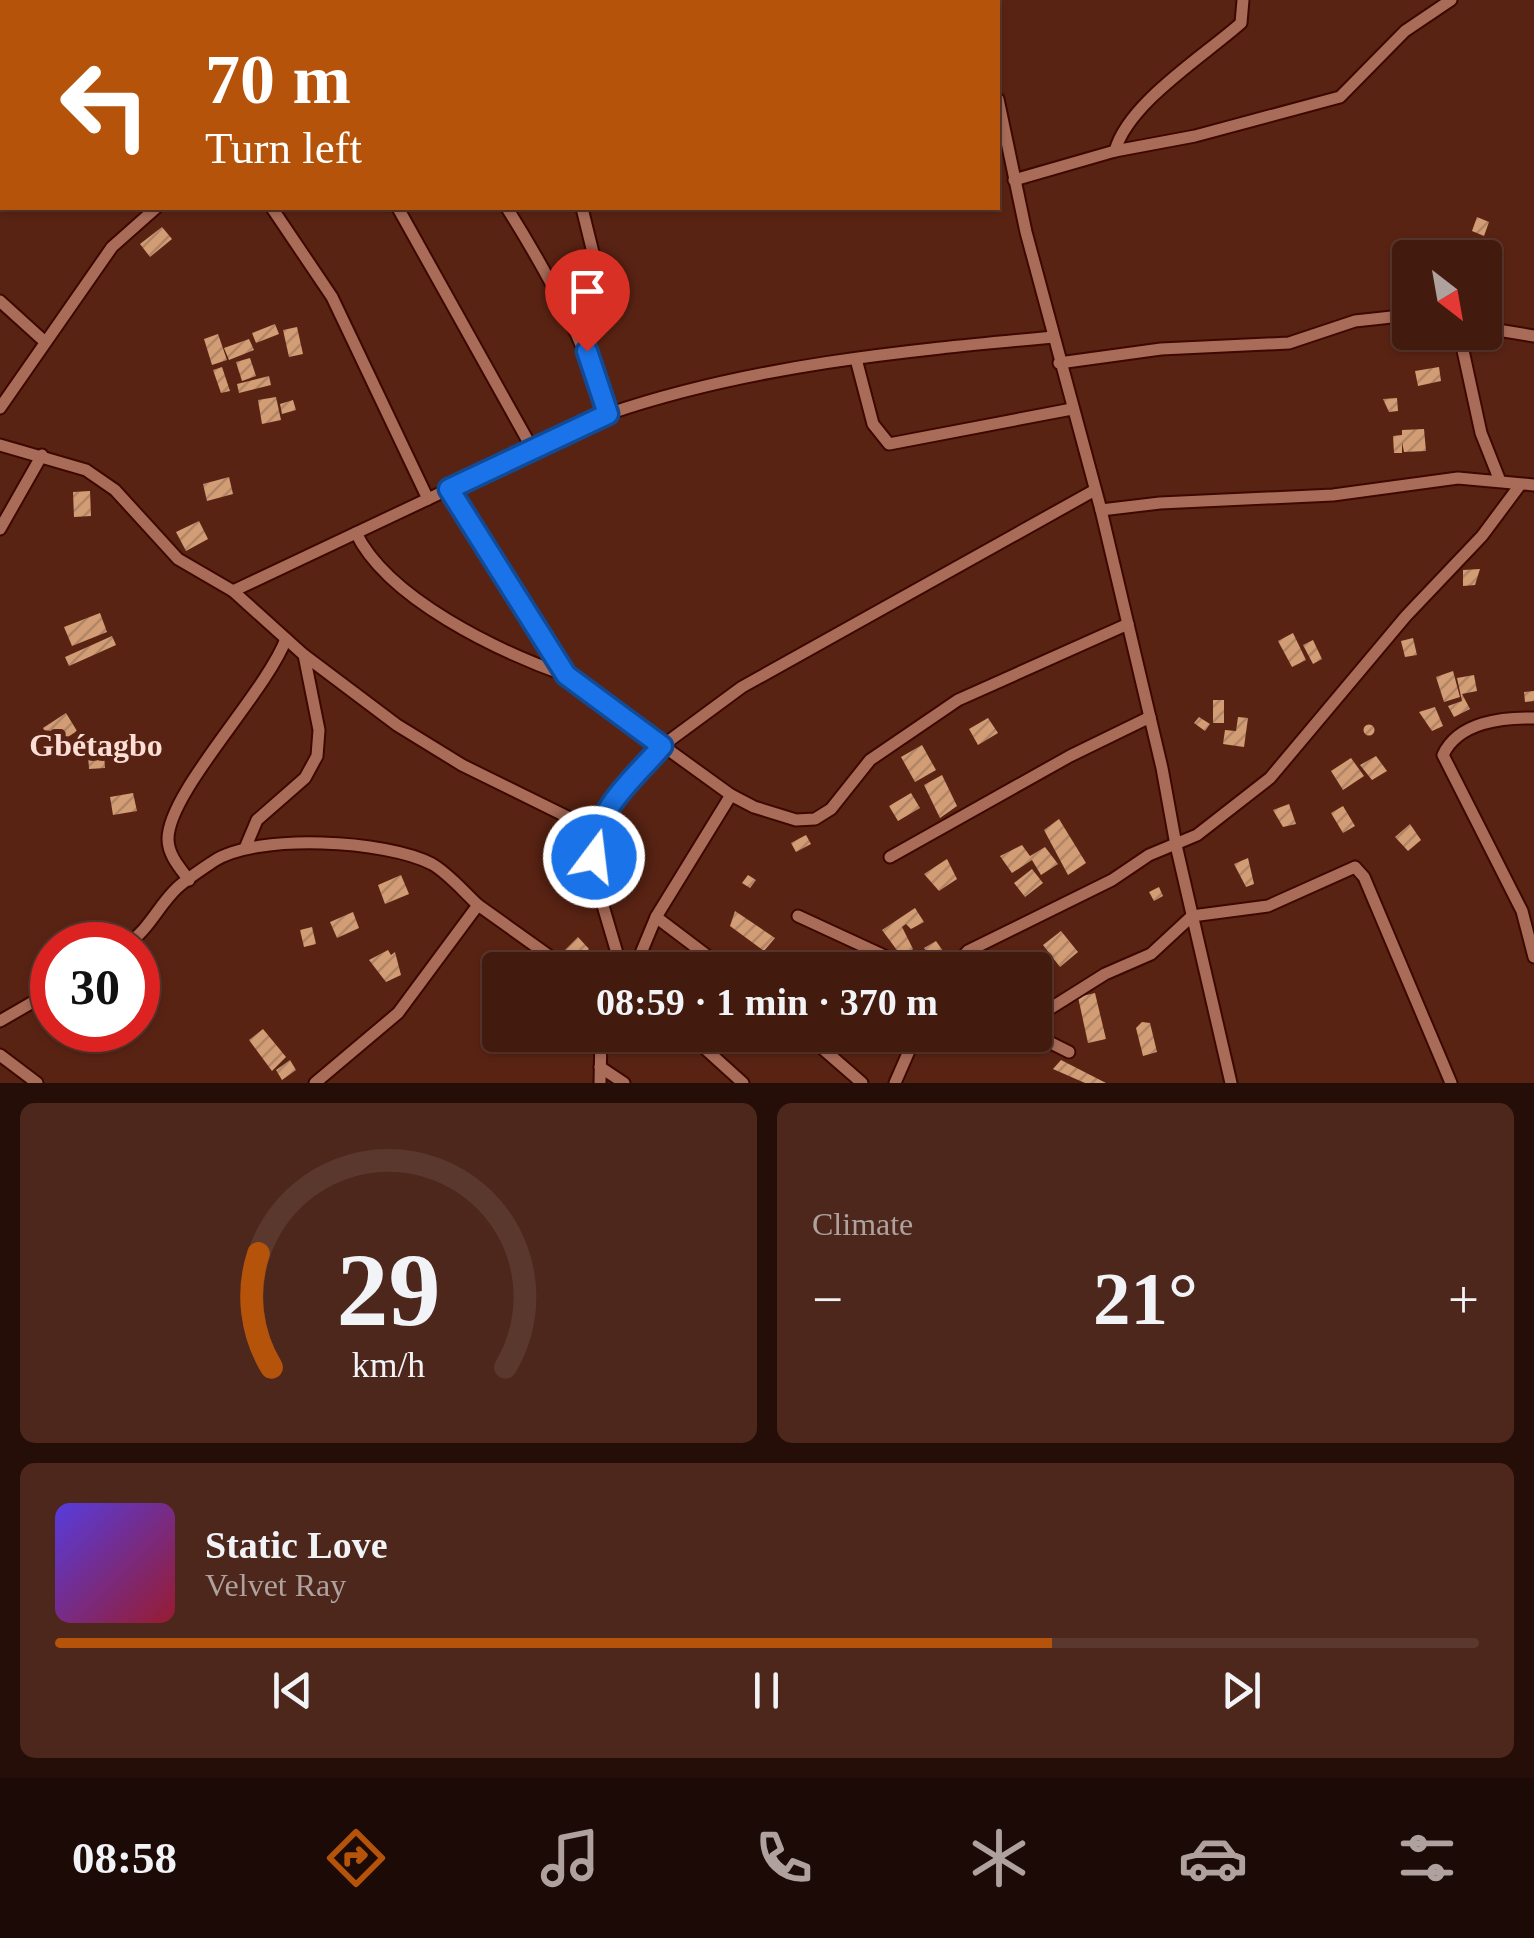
<!DOCTYPE html>
<html lang="en">
<head>
<meta charset="utf-8">
<style>
	body { margin:0; font-family:"Times New Roman",serif; background:#4d271c; color:#f1f3f6; height:100vh; display:flex; flex-direction:column; font-size:38px; white-space:nowrap }
	* { box-sizing:border-box; margin:0 }
	p { font-size:32px; color:#afa19e }
	.icon { flex:none; width:55px; height:55px; fill:none; stroke:currentColor; stroke-width:2; stroke-linecap:round; stroke-linejoin:round }
	.map { position:relative; height:1083px; overflow:hidden }
	.drawer { display:flex; flex-direction:column; gap:20px; padding:20px; background:#250e08; flex:1 }
	.drawer>* { flex:none }
	.hud { position:absolute; left:0px; top:0px; width:1000px; height:210px; box-shadow:0 2px 8px #0004,0 0 0 2px #5b382e; background:#b45309; color:#fff; overflow:hidden }
	.needle { width:65px; rotate:149deg }
	.fabs { position:absolute; left:1392px; top:240px; display:grid; gap:20px }
	.fabs a { display:grid; place-items:center; width:110px; height:110px; border-radius:10px; background:#431a0e; box-shadow:0 2px 8px #0004,0 0 0 2px #5b382e; font-size:50px }
	.speed { position:absolute; left:30px; top:922px; display:flex; gap:20px; font-size:50px; font-weight:700; text-align:center }
	.speed>* { display:grid; place-content:center; width:130px; height:130px; border-radius:50%; background:#431a0e; box-shadow:0 2px 8px #0004,0 0 0 2px #5b382e; line-height:1 }
	.speed .limit { border:15px solid #d22; background:#fff; color:#111 }
	.pin { position:absolute; display:grid; place-items:center; width:85px; height:85px; color:#fff; margin:-102px -42px; border-radius:50% 50% 50% 0; rotate:-45deg; box-shadow:0 0 10px #0007 }
	.pin .icon { rotate:45deg }
	.me { position:absolute; width:110px; margin:-55px; rotate:15deg; stroke-linejoin:round; filter:drop-shadow(0 0 8px #0008) }
	.turn { display:flex; align-items:center; gap:35px; height:210px; padding:0 40px; font-size:45px }
	.turn .icon { width:130px; height:130px; stroke-width:2.5 }
	.turn b { display:block; font-size:70px; line-height:85px }
	.big { font-size:75px; font-weight:800; line-height:1.1 }
	.drawer .tile { flex:1; display:flex; flex-direction:column; justify-content:center; gap:15px; min-width:0; padding:0 35px; border-radius:15px; background:#4d271c }
	.drawer .dial { align-items:center; gap:0 }
	.dial svg { height:260px; overflow:visible; fill:none; stroke:#5b382e; stroke-width:7; stroke-linecap:round; text-anchor:middle }
	.dial text { fill:#f1f3f6; stroke:none }
	.song { display:flex; align-items:center; gap:30px }
	.cover { width:120px; height:120px; border-radius:15px; background:linear-gradient(135deg,hsl(250 70% 55%),hsl(350 70% 35%)) }
	.played { height:10px; border-radius:5px; background:linear-gradient(90deg,#b45309 70%,#5b382e 70%) }
	.keys { display:flex; justify-content:space-around; direction:ltr }
	.heat { display:flex; justify-content:space-between; align-items:center; font-size:55px; direction:ltr }
	.drawer .tiles { flex:1; display:grid; gap:20px; grid-template-columns:1fr 1fr }
	.tile:last-child { grid-column:span 2 }
	.trip { position:absolute; left:482px; top:952px; width:570px; height:100px; border-radius:10px; background:#431a0e; box-shadow:0 2px 8px #0004,0 0 0 2px #5b382e; font-weight:800; line-height:100px; text-align:center }
	.tab-bar { display:flex; height:160px; justify-content:space-around; align-items:center; background:#1b0a06; color:#afa19e }
	.tab-bar .icon { width:70px; height:70px }
	.tab-bar .on { color:#b45309 }
	.tab-bar b { font-size:45px; color:#f1f3f6 }
	.map>svg:first-child { display:block }
	.building { fill:url(#building-hatch) }
	.lines { fill:none; stroke-linecap:round; stroke-linejoin:round }
	.minor-casing { stroke:#3c0800; stroke-width:15 }
	.minor { stroke:#a96c59; stroke-width:11 }
	.route-casing { stroke:#114b97; stroke-width:25 }
	.route { stroke:#1a73e8; stroke-width:18 }
	.labels { text-anchor:middle; dominant-baseline:central; stroke-width:10; stroke-linejoin:round; paint-order:stroke }
	.quarter-label { font-size:32px; font-weight:bold; fill:#fbded6; stroke:#592313 }
</style>
</head>
<body>
<div class="map">
<svg width="1534" height="1083" viewBox="0 0 1534 1083">
	<defs>
		<pattern id="building-hatch" width="6" height="6" patternUnits="userSpaceOnUse" patternTransform="scale(2.5)"><rect width="6" height="6" fill="#d29c74"/><path d="M-1 1l2-2M0 6l6-6M5 7l2-2" fill="none" stroke="#b08667"/></pattern>
	</defs>
	<rect width="100%" height="100%" fill="#592313"/>
	<g class="building">
		<polygon points="1477,217 1489,222 1484,236 1472,231"/>
		<polygon points="162,227 172,239 150,257 140,244"/>
		<polygon points="1460,250 1488,256 1487,258 1459,258"/>
		<polygon points="1401,271 1410,272 1410,288 1399,286"/>
		<polygon points="275,324 279,334 256,343 252,333"/>
		<polygon points="297,327 303,354 289,357 283,330"/>
		<polygon points="218,334 227,360 212,365 204,339"/>
		<polygon points="249,339 254,350 229,360 224,348"/>
		<polygon points="250,358 256,376 242,381 236,362"/>
		<polygon points="222,367 230,391 221,393 213,370"/>
		<polygon points="1439,367 1441,381 1418,386 1415,371"/>
		<polygon points="269,376 271,385 239,393 237,384"/>
		<polygon points="276,397 281,420 262,424 258,400"/>
		<polygon points="1397,398 1398,411 1389,412 1383,399"/>
		<polygon points="293,400 296,410 282,414 280,404"/>
		<polygon points="1424,429 1426,451 1404,452 1402,442 1402,453 1394,453 1393,436 1402,435 1402,430"/>
		<polygon points="229,477 233,494 207,501 203,484"/>
		<polygon points="90,491 91,516 74,517 73,492"/>
		<polygon points="199,521 208,539 186,551 176,532"/>
		<polygon points="1480,569 1475,585 1463,586 1463,570"/>
		<polygon points="100,613 107,632 72,646 64,627"/>
		<polygon points="1293,633 1306,660 1292,667 1278,641"/>
		<polygon points="112,636 116,645 69,666 65,657"/>
		<polygon points="1413,638 1417,655 1405,657 1401,641"/>
		<polygon points="1313,640 1322,659 1313,664 1303,645"/>
		<polygon points="1453,671 1460,697 1444,702 1436,677"/>
		<polygon points="1474,675 1477,691 1462,694 1470,709 1454,717 1448,706 1462,701 1457,678"/>
		<polygon points="1534,691 1534,701 1525,702 1524,692"/>
		<rect x="1213" y="700" width="11" height="23"/>
		<polygon points="1435,707 1443,726 1432,731 1419,712"/>
		<polygon points="66,713 77,731 54,746 43,728"/>
		<polygon points="1199,717 1210,724 1205,731 1194,723"/>
		<polygon points="1238,717 1248,718 1244,747 1223,744 1225,730 1236,731"/>
		<polygon points="988,718 998,733 978,745 969,729"/>
		<circle cx="1369" cy="730" r="5.5"/>
		<polygon points="922,745 936,770 915,782 901,757"/>
		<polygon points="88,754 104,754 105,768 89,769"/>
		<polygon points="1376,756 1387,771 1372,780 1360,765"/>
		<polygon points="1351,758 1364,776 1343,790 1331,771"/>
		<polygon points="942,775 957,806 940,818 924,785"/>
		<polygon points="133,793 137,811 113,815 110,797"/>
		<polygon points="911,793 920,808 898,821 889,806"/>
		<polygon points="1289,804 1296,824 1283,827 1273,810"/>
		<polygon points="1343,806 1355,826 1343,833 1331,813"/>
		<polygon points="1059,819 1086,863 1068,875 1044,830"/>
		<polygon points="1410,824 1421,840 1408,851 1395,837"/>
		<polygon points="806,835 811,844 796,852 791,843"/>
		<polygon points="1022,845 1030,856 1045,847 1058,864 1041,875 1032,860 1012,873 1000,856"/>
		<polygon points="1248,858 1254,884 1246,887 1234,864"/>
		<polygon points="947,859 957,879 939,891 924,874"/>
		<polygon points="1032,869 1043,883 1025,897 1014,883"/>
		<polygon points="401,875 409,894 385,904 378,885"/>
		<polygon points="748,875 756,880 750,888 742,883"/>
		<polygon points="1159,887 1163,896 1154,901 1149,892"/>
		<polygon points="915,908 924,922 911,929 906,924 902,927 913,949 902,957 882,930"/>
		<polygon points="735,911 775,938 764,951 730,926"/>
		<polygon points="353,912 359,928 337,938 330,922"/>
		<polygon points="312,927 316,944 304,947 300,930"/>
		<polygon points="1061,931 1078,952 1060,967 1043,945"/>
		<polygon points="578,937 589,949 576,961 565,950"/>
		<polygon points="936,941 943,951 931,958 924,948"/>
		<polygon points="388,950 391,955 395,952 401,975 386,982 369,960"/>
		<polygon points="983,950 994,967 989,970 983,970 974,957"/>
		<polygon points="1095,993 1106,1039 1088,1043 1078,997"/>
		<polygon points="1142,1022 1150,1023 1157,1052 1143,1056 1136,1028"/>
		<polygon points="263,1029 286,1057 272,1071 249,1040"/>
		<polygon points="701,1035 736,1035 730,1042 723,1036 712,1046"/>
		<polygon points="290,1060 296,1070 282,1080 276,1070"/>
		<polygon points="1061,1060 1106,1083 1085,1083 1053,1069"/>
	</g>
	<g class="lines">
		<g class="minor-casing">
			<g id="minor">
				<polyline points="5,0 6,2"/>
				<polyline points="63,0 66,2"/>
				<polyline points="461,0 462,2"/>
				<polyline points="982,0 983,2"/>
				<polyline points="786,2 796,0"/>
				<polyline points="998,99 1026,232 1101,510 1162,768 1176,845 1231,1083"/>
				<path d="M1115,151C1128,103 1204,56 1241,23L1243,0"/>
				<polyline points="1014,180 1115,151 1195,136 1340,97 1405,31 1451,0"/>
				<polyline points="0,192 2,184"/>
				<polyline points="272,208 332,297 428,499"/>
				<polyline points="398,208 533,450"/>
				<path d="M507,208C549,275 583,339 608,414"/>
				<polyline points="582,208 602,289"/>
				<polyline points="0,301 44,341"/>
				<polyline points="1485,328 1534,336"/>
				<polyline points="1459,332 1481,433 1500,481"/>
				<polyline points="856,359 873,424 889,444 1072,409"/>
				<polyline points="1059,363 1161,349 1289,343 1355,321 1410,315"/>
				<polyline points="0,408 112,247 156,208"/>
				<polyline points="0,445 86,470 115,490 178,559 233,591 304,655 397,725 462,765 594,830"/>
				<polyline points="449,489 565,675 731,795 656,917 634,970"/>
				<polyline points="1101,510 1160,503 1333,495 1458,478 1534,485"/>
				<polyline points="0,529 42,455"/>
				<path d="M356,533C388,599 498,651 565,675"/>
				<path d="M233,591L608,414C751,365 903,351 1053,337"/>
				<path d="M1534,718C1503,717 1458,722 1443,755L1522,911L1534,957"/>
				<polyline points="731,795 754,807 796,820 815,819 831,809 870,760 958,700 1128,624"/>
				<polyline points="246,846 257,820 305,778 317,756 319,730 304,655"/>
				<polyline points="890,857 1070,756 1150,717"/>
				<path d="M189,880C180,868 168,855 168,839C168,792 265,694 286,639"/>
				<polyline points="798,916 915,970"/>
				<polyline points="656,917 726,970"/>
				<path d="M126,945C149,930 158,906 177,888C188,878 202,869 214,861C257,833 386,840 432,864C448,873 464,892 478,905"/>
				<polyline points="622,970 596,882 594,830 662,746 742,687 1095,490"/>
				<polyline points="951,970 968,951 1112,880 1149,855 1197,835 1270,778 1406,616 1482,536 1520,485"/>
				<polyline points="1035,1018 1105,974 1151,954 1192,916 1268,906 1355,867 1364,877 1451,1083"/>
				<polyline points="0,1021 52,991"/>
				<polyline points="690,1035 743,1083"/>
				<polyline points="807,1035 862,1083"/>
				<polyline points="1035,1035 1069,1052"/>
				<polyline points="0,1055 37,1083"/>
				<polyline points="600,1067 624,1083"/>
				<polyline points="315,1083 398,1013 478,905 569,970"/>
				<polyline points="600,1083 601,1035"/>
				<polyline points="895,1083 916,1035"/>
			</g>
		</g>
		<use href="#minor" class="minor"/>
	</g>
	<g class="lines">
		<g class="route-casing">
			<path id="route" d="M587,351L608,414L449,489L566,675L662,746C632,781 595,808 594,857"/>
		</g>
		<use href="#route" class="route"/>
	</g>
	<g class="labels">
		<g class="quarter-label">
			<text x="96" y="745">Gbétagbo</text>
		</g>
	</g>
</svg>
<div class="fabs">
<a><svg class="needle" viewBox="-14 -14 28 28"><path d="M0-13l5 13h-10z" fill="#e53935"/><path d="M0 13l5-13h-10z" fill="#afa19e"/></svg></a>
</div>
<div class="speed"><div class="limit">30</div></div>
<div class="pin" style="left:587px;top:351px;background:#d93025"><svg class="icon" aria-label="arrive" viewBox="0 0 24 24"><path d="M6 21V4h12l-3 4 3 4H6"/></svg></div>
<svg class="me" style="left:594px;top:857px" viewBox="-20 -20 40 40"><circle r="17" fill="#1a73e8" stroke="#fff" stroke-width="3"/><path d="M0-11L8 9 0 5-8 9z" fill="#fff"/></svg>
<div class="trip">08:59 · 1 min · 370 m</div>
<div class="hud">
<div class="turn"><svg class="icon" aria-label="left" viewBox="0 0 24 24"><path d="M17 20v-9H6M10 6l-5 5 5 5"/></svg><div><b>70 m</b>Turn left</div></div>
</div>
</div>
<section class="drawer">
<div class="tiles">
<div class="tile dial"><svg viewBox="0 0 100 80">
<path d="M14 69A42 42 0 1 1 86 69"/>
<path d="M14 69A42 42 0 0 1 10 34" stroke="#b45309"/>
<text x="50" y="56" font-size="32" font-weight="700">29</text>
<text x="50" y="72" font-size="11">km/h</text>
</svg></div>
<div class="tile"><p>Climate</p>
<div class="heat"><a>−</a><b class="big">21°</b><a>+</a></div>
</div>
<div class="tile">
<div class="song"><i class="cover"></i><div><b>Static Love</b><p>Velvet Ray</p></div></div>
<div class="played"></div>
<div class="keys"><svg class="icon" aria-label="previous" viewBox="0 0 24 24"><path d="M18 5L8 12l10 7zM5 5v14"/></svg><svg class="icon" aria-label="pause" viewBox="0 0 24 24"><path d="M8 5v14M16 5v14"/></svg><svg class="icon" aria-label="next" viewBox="0 0 24 24"><path d="M6 5l10 7-10 7zM19 5v14"/></svg></div>
</div>
</div>
</section>
<nav class="tab-bar">
<b>08:58</b>
<svg class="icon on" aria-label="directions" viewBox="0 0 24 24"><path d="M12 3l9 9-9 9-9-9zM9 14v-3h6M13 9l2 2-2 2"/></svg>
<svg class="icon" aria-label="music" viewBox="0 0 24 24"><path d="M9 18V5l10-2v13"/><circle cx="6" cy="18" r="3"/><circle cx="16" cy="16" r="3"/></svg>
<svg class="icon" aria-label="phone" viewBox="0 0 24 24"><path d="M5 4h4l2 5-3 2q2 4 5 5l2-3 5 2v4C11 20 4 13 5 4z"/></svg>
<svg class="icon" aria-label="climate" viewBox="0 0 24 24"><path d="M12 3v18M4 7l16 10M4 17L20 7"/></svg>
<svg class="icon" aria-label="car" viewBox="0 0 24 24"><path d="M5 17H2v-5l4-1 3-4h7l3 4 3 1v5h-3M9 17h6M6 11h13"/><circle cx="7" cy="17" r="2"/><circle cx="17" cy="17" r="2"/></svg>
<svg class="icon" aria-label="filters" viewBox="0 0 24 24"><path d="M4 7h16M4 17h16"/><circle cx="9" cy="7" r="2"/><circle cx="15" cy="17" r="2"/></svg>
</nav>
</body>
</html>
